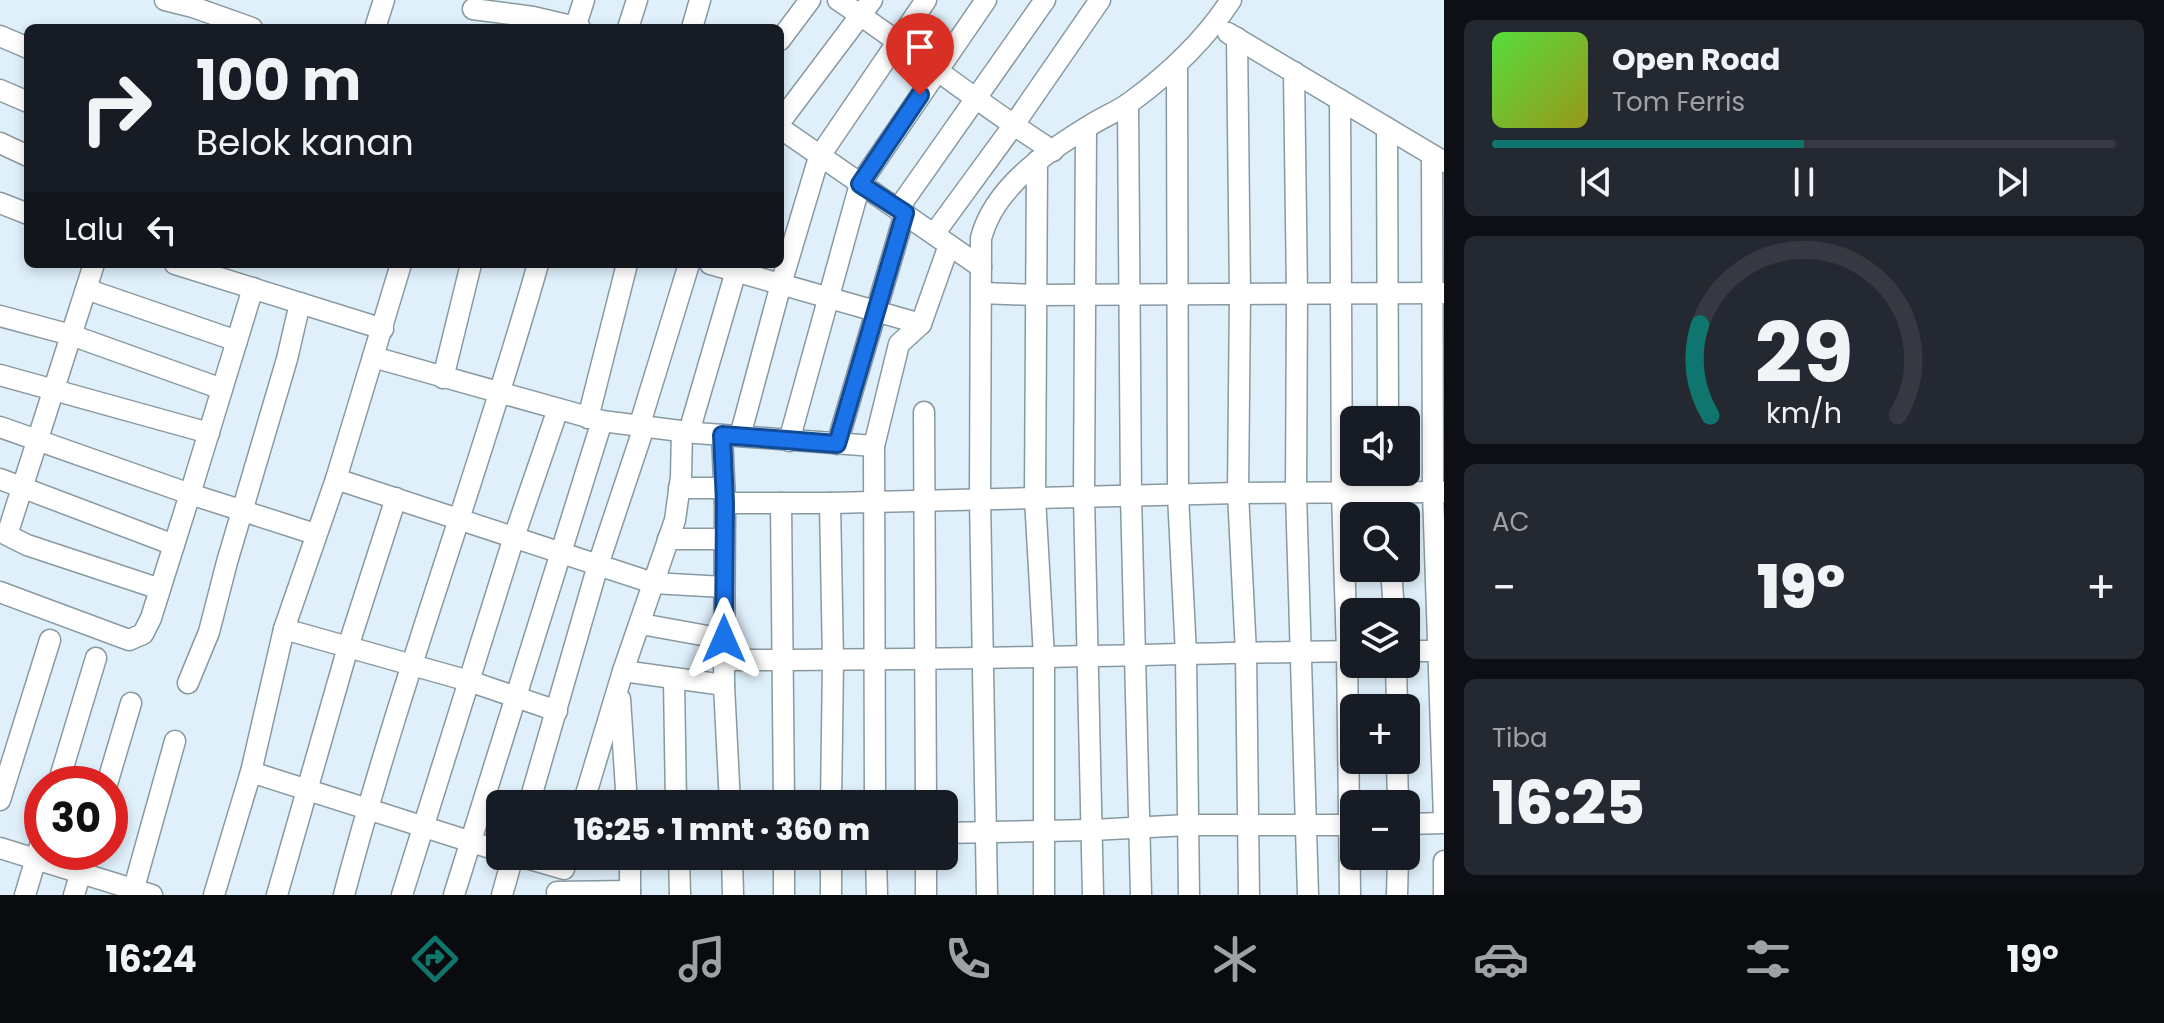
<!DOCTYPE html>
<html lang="id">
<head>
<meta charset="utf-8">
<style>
	body { margin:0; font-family:Poppins,sans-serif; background:#242831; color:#f1f3f6; height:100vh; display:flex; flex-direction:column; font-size:30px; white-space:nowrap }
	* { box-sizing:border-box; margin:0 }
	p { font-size:26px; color:#9ea1a6 }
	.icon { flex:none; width:44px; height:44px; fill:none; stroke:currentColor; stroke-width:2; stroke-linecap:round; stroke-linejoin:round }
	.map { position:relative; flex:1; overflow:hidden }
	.details { display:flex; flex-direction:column; gap:20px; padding:20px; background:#0d0f14; width:720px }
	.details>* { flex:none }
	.top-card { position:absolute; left:24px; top:24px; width:760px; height:244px; border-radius:12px; box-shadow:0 4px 12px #0003; background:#171b24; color:#f1f3f6; overflow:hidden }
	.buttons { position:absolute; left:1340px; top:406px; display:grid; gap:16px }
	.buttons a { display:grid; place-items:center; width:80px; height:80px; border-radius:12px; background:#171b24; box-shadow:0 4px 12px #0003; font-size:40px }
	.speed { position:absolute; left:24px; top:766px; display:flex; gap:16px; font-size:40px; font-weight:700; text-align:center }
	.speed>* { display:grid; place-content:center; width:104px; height:104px; border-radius:50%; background:#171b24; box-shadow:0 4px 12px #0003; line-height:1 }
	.speed .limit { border:12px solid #d22; background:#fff; color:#111 }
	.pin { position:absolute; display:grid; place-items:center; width:68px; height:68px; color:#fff; margin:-82px -34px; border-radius:50% 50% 50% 0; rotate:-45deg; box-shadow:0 0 8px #0007 }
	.pin .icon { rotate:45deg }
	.me { position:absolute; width:88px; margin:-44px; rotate:0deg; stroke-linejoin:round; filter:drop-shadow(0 0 6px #0008) }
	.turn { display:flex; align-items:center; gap:28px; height:168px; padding:0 40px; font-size:36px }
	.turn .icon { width:104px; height:104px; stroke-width:2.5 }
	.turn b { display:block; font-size:56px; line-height:68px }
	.then { display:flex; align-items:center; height:76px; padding:0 40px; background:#0003; gap:16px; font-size:30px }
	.big { font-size:60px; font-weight:800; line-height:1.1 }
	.details .widget { flex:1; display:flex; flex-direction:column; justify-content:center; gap:12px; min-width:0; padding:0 28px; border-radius:12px; background:#242831 }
	.details .dial { align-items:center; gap:0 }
	.dial svg { height:208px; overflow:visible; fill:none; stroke:#363941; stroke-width:7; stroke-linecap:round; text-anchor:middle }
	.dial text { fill:#f1f3f6; stroke:none }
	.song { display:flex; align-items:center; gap:24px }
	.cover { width:96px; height:96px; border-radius:12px; background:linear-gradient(135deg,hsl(110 70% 55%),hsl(60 70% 35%)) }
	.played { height:8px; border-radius:4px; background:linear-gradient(90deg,#0f766e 50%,#363941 50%) }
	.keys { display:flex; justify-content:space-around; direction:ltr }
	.heat { display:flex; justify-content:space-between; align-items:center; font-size:44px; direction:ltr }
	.trip { position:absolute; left:486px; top:790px; width:472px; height:80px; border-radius:12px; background:#171b24; box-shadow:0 4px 12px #0003; font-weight:800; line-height:80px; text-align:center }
	.dock { display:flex; height:128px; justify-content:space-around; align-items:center; background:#090b0e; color:#9ea1a6 }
	.dock .icon { width:56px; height:56px }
	.dock .selected { color:#0f766e }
	.dock b { font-size:36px; color:#f1f3f6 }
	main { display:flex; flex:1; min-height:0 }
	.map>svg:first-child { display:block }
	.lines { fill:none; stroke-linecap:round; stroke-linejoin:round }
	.minor-casing { stroke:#8999a2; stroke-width:23 }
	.minor { stroke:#fff; stroke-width:20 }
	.route-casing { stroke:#114b97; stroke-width:20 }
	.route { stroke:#1a73e8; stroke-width:14 }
</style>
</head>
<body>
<main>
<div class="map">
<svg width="1444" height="895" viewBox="0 0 1444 895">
	<rect width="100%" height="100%" fill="#dff0fb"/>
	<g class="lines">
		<g class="minor-casing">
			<g id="minor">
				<polyline points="165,0 193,7 252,28"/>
				<path d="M838,0C911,49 979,104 1053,151"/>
				<polyline points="473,9 533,17 580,28"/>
				<polyline points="375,28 384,0"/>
				<polyline points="575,28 584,0"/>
				<polyline points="628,28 637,0"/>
				<polyline points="692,28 700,0"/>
				<polyline points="1228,33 1444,162"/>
				<polyline points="0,36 28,48"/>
				<polyline points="1237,38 1240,294 1238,493 1246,653 1249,895"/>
				<polyline points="780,40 810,0"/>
				<polyline points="1177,64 1178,495 1186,654 1189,895"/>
				<polyline points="1294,72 1297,294 1296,493 1308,895"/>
				<polyline points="0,90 28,102"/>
				<polyline points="1340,100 1342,493 1347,651 1350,895"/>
				<polyline points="1128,104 1131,496 1141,895"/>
				<polyline points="780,122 872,0"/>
				<polyline points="780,128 981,267"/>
				<polyline points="1086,128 1084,497 1093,895"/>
				<polyline points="1387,128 1388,420"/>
				<polyline points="0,143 28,156"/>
				<polyline points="1432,155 1433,493 1444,819"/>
				<polyline points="1037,161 1035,498 1044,657 1044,895"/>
				<polyline points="0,203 28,214"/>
				<polyline points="898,209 1045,0"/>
				<polyline points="934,234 1013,126 1100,0"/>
				<polyline points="94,264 7,535 27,545 160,589"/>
				<polyline points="175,264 383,329"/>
				<polyline points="710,264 921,324"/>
				<polyline points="253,288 190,494 315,534"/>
				<polyline points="86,289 237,341"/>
				<polyline points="981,293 1035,295 1444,293"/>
				<polyline points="0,316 71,335 222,389"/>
				<polyline points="373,357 602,421 696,433 874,446"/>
				<polyline points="0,375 209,433"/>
				<polyline points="443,378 471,264"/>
				<polyline points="924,412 926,804"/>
				<polyline points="588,418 627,264"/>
				<polyline points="0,427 190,494 151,618 143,634 129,640 0,592"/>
				<polyline points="639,427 689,264"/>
				<polyline points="689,432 738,264"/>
				<polyline points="722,435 725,503 724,685 730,804"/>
				<polyline points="740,436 781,284 819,157 926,0"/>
				<polyline points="789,441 860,184 986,0"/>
				<polyline points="837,444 905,213"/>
				<polyline points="1387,472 1388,516"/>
				<polyline points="0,479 174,545"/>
				<polyline points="336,479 653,583 724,587"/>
				<polyline points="679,488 724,488"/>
				<polyline points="725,503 830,503 1238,493 1444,492"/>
				<polyline points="781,503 784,804"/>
				<polyline points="830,503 833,661 831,804"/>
				<polyline points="668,539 724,539"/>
				<polyline points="1391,568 1394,612"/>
				<polyline points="641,624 724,639"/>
				<polyline points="284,629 469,681 557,711"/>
				<polyline points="1406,651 1444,651"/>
				<path d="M724,660C934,661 1144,654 1354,651"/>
				<polyline points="1396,664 1397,708"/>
				<polyline points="623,671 724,685"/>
				<polyline points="674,680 676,804"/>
				<polyline points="188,683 209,632 227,562 287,359 300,303"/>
				<polyline points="620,699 627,804"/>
				<polyline points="1397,760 1398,804"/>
				<polyline points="251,772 500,851"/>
				<polyline points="58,784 96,658"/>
				<polyline points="107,784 131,703"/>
				<polyline points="0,800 50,640"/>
				<polyline points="529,804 598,565 644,427"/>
				<polyline points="583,804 623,671 675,520 681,477 682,431"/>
				<polyline points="875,804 874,446 899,344 921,324 949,245"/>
				<polyline points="1406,824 1444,823"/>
				<polyline points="944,833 1092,830 1188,825 1354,825"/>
				<polyline points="0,848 152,895"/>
				<polyline points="519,856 564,869"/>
				<polyline points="679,856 680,895"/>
				<polyline points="732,856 733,895"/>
				<polyline points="784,856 784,895"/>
				<polyline points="831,856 831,895"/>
				<polyline points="876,856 877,895"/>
				<polyline points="557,892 630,891"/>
				<polyline points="25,895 42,839"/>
				<polyline points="74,895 87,852"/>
				<polyline points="132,895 175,741"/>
				<polyline points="214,895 251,772 284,629 336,479 401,264"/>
				<polyline points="277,895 348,647 396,498"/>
				<path d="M344,895C400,682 478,476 538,264"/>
				<polyline points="402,895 514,537 558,409"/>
				<polyline points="454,895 602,421"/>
				<polyline points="502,895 513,856"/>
				<polyline points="630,895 630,856"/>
				<polyline points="926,895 926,856"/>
				<path d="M987,895L980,499L981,238C994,188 1046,152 1089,126C1103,117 1119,111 1132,101C1170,73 1205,40 1231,0"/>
				<polyline points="1397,895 1398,856"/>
				<polyline points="1444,895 1444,861"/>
			</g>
		</g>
		<use href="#minor" class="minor"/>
	</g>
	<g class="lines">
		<g class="route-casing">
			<polyline id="route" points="724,639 725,503 722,435 837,444 905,213 860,184 920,95"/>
		</g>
		<use href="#route" class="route"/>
	</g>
</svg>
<div class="buttons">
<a><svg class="icon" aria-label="sound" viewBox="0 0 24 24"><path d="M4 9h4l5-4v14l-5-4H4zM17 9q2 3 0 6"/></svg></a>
<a><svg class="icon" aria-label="search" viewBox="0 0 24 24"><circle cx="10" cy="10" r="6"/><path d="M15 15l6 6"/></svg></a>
<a><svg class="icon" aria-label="layers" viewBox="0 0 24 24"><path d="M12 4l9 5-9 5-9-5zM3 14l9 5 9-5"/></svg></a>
<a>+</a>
<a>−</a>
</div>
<div class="speed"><div class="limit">30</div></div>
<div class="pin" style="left:920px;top:95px;background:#d93025"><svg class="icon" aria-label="arrive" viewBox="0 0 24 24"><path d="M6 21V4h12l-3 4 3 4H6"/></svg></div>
<svg class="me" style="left:724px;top:639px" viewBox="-20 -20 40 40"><path d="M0-17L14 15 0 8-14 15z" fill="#1a73e8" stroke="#fff" stroke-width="4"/></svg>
<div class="trip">16:25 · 1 mnt · 360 m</div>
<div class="top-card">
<div class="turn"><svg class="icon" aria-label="right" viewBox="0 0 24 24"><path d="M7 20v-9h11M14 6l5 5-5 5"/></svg><div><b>100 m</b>Belok kanan</div></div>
<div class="then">Lalu<svg class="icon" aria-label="left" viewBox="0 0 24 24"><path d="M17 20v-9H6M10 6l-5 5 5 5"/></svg></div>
</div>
</div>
<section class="details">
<div class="widget">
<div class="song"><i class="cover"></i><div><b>Open Road</b><p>Tom Ferris</p></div></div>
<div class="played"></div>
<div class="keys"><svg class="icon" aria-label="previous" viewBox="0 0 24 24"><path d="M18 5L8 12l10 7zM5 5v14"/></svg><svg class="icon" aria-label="pause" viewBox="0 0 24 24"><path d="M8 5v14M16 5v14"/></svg><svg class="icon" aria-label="next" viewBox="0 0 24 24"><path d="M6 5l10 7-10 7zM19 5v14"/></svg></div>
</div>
<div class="widget dial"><svg viewBox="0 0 100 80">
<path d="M14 69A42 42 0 1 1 86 69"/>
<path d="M14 69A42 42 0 0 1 10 34" stroke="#0f766e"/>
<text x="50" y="56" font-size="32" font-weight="700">29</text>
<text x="50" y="72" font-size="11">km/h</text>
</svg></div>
<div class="widget"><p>AC</p>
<div class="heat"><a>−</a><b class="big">19°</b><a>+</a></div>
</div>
<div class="widget"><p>Tiba</p><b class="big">16:25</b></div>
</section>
</main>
<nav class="dock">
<b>16:24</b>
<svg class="icon selected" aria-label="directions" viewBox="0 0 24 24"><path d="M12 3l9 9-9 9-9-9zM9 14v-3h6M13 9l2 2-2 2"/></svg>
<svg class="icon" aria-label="music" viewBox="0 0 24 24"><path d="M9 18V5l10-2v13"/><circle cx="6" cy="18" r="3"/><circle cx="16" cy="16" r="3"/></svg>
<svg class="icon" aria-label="phone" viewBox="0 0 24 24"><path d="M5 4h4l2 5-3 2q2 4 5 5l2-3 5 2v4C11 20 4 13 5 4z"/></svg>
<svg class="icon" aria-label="climate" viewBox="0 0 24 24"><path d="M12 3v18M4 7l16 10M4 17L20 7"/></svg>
<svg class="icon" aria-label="car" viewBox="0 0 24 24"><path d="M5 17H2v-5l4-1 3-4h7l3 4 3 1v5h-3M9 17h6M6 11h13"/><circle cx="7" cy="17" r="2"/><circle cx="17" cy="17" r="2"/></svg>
<svg class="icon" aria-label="filters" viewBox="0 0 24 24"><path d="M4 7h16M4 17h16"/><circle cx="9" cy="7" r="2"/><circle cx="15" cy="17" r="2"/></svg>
<b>19°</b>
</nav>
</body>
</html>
